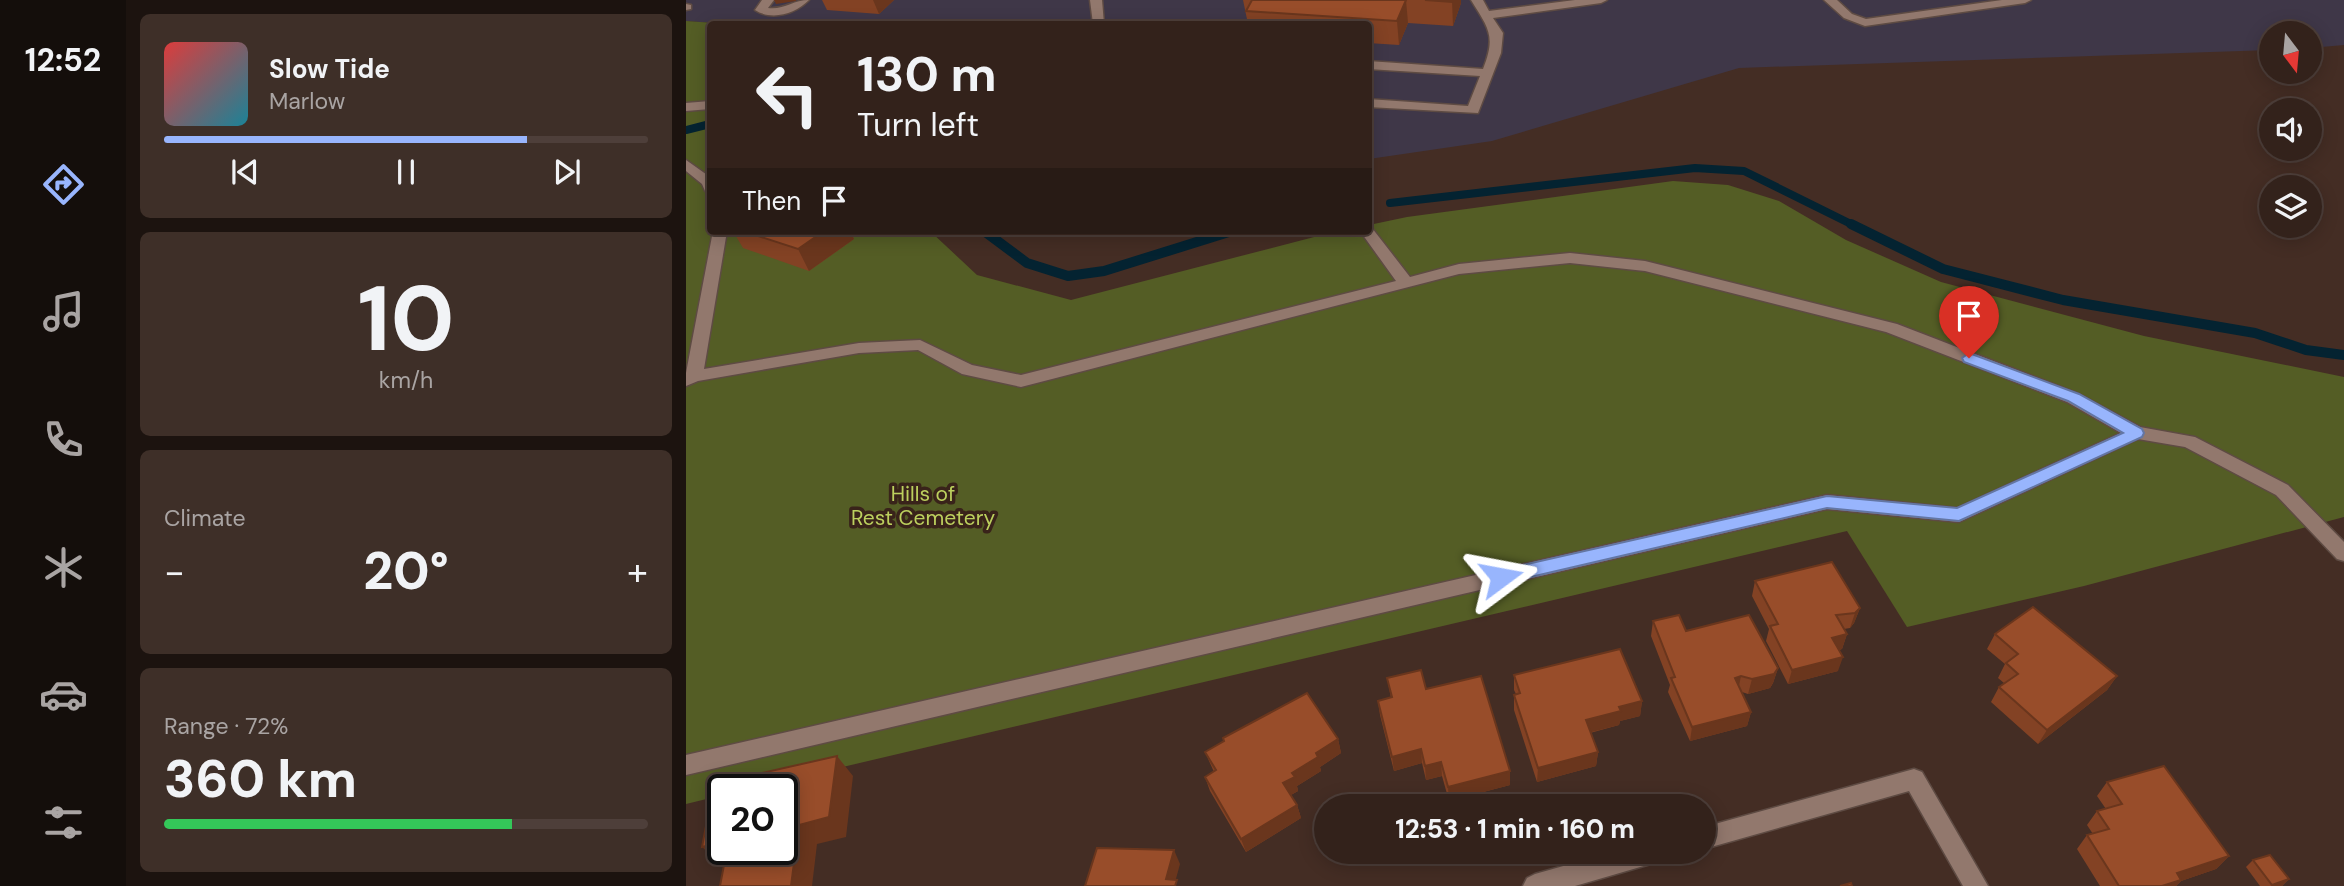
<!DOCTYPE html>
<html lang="en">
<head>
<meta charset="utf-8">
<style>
	body { margin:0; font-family:"DM Sans",sans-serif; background:#3e2f28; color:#f1f3f6; height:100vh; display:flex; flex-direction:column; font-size:26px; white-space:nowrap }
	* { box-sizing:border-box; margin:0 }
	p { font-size:23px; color:#a9a4a3 }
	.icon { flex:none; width:38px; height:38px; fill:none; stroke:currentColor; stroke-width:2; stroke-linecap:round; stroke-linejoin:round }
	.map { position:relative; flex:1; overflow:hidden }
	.details { display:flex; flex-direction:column; gap:14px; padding:14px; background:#1c130f; width:560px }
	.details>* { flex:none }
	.hud { position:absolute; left:21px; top:21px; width:665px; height:214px; border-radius:7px; box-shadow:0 4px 18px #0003,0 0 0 2px #4e3f3a; background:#33221b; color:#f1f3f6; overflow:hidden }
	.needle { width:46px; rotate:164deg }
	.fabs { position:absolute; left:1573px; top:21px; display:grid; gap:14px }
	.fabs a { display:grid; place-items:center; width:63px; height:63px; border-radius:50%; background:#33221b; box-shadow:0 4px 18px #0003,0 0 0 2px #4e3f3a; font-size:35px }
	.speed { position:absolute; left:21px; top:774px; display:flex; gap:14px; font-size:35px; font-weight:700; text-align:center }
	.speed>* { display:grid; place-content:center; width:91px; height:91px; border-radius:50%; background:#33221b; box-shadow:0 4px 18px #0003,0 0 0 2px #4e3f3a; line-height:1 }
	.speed .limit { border:4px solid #111; border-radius:10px; background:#fff; color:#111 }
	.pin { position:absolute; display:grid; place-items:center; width:60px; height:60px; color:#fff; margin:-72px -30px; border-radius:50% 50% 50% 0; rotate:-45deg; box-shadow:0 0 7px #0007 }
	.pin .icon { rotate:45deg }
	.me { position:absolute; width:77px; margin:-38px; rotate:77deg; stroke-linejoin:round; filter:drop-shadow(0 0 5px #0008) }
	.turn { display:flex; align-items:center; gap:24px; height:147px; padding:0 35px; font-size:32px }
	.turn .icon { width:91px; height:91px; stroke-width:2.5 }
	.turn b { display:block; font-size:49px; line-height:60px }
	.then { display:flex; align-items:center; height:66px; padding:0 35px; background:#0003; gap:14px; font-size:26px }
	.big { font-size:52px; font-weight:800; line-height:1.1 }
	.details .widget { flex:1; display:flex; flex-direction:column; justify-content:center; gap:10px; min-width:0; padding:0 24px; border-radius:10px; background:#3e2f28 }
	.details .dial { align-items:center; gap:0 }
	.dial b { font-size:91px; line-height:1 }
	.song { display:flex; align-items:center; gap:21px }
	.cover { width:84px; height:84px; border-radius:10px; background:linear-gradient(135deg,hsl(0 70% 55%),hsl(190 70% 35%)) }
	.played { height:7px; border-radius:4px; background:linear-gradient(90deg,#98b5fd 75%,#4e3f3a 75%) }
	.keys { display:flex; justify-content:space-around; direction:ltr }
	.heat { display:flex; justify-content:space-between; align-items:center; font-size:38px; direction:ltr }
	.charge { height:10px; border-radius:5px; background:linear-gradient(90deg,#34c759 72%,#4e3f3a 0) }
	.trip { position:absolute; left:628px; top:794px; width:402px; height:70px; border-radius:35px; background:#33221b; box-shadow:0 4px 18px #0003,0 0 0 2px #4e3f3a; font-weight:800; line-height:70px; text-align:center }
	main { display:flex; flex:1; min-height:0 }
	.tab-bar { display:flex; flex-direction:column; width:126px; justify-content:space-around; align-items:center; background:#140e0b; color:#a9a4a3 }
	.tab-bar .icon { width:49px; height:49px }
	.tab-bar .active { color:#98b5fd }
	.tab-bar b { font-size:32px; color:#f1f3f6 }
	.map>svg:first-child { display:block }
	.commercial { fill:#3f3748 }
	.green { fill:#545d25 }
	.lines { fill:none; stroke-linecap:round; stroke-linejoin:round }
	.stream-far1 { stroke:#042331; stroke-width:8 }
	.stream { stroke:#042331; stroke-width:10 }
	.lane-casing { stroke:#5e4b43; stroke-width:3 }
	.street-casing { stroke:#5e4b43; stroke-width:3 }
	.lane { fill:#92786d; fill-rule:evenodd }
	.street { fill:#92786d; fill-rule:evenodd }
	.wall { fill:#834224 }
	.shaded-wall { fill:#6a361d }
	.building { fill:#984d2a; stroke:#6a361d; stroke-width:2 }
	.route { fill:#98b5fd; stroke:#6376a4; stroke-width:2 }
	.labels { text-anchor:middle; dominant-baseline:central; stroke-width:7; stroke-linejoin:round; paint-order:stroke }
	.park-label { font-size:21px; fill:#bcd05e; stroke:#39231a }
</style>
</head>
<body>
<main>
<nav class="tab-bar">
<b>12:52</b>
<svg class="icon active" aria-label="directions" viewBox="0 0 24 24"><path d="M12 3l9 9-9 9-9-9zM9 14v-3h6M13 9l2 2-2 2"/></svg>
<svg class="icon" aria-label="music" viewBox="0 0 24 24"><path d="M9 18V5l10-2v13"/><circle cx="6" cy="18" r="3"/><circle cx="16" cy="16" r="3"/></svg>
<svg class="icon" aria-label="phone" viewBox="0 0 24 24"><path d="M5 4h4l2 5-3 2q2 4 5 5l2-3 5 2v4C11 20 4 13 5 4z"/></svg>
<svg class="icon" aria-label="climate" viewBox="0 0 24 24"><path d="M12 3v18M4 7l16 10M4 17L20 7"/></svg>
<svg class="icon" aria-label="car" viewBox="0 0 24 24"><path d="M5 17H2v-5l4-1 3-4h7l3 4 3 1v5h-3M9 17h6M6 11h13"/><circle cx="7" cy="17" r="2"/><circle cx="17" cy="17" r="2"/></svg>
<svg class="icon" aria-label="filters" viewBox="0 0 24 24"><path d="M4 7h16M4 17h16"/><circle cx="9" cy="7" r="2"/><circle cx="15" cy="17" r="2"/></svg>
</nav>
<section class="details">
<div class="widget">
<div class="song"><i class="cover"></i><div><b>Slow Tide</b><p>Marlow</p></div></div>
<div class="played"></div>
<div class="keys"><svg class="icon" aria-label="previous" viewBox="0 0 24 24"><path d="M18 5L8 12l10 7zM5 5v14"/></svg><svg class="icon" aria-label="pause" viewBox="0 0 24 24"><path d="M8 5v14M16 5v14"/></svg><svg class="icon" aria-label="next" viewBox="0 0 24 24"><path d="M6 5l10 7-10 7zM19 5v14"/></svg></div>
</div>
<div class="widget dial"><b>10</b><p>km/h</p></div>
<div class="widget"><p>Climate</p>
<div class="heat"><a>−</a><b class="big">20°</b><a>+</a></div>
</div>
<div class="widget"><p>Range · 72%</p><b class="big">360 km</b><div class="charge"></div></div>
</section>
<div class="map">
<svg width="1658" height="886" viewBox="0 0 1658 886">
	<rect width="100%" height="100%" fill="#442d24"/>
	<polygon class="commercial" points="0,0 1658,0 1658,45 1624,48 1624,33 1586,33 1585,50 1053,68 806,141 683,159 682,24 43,24 0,21"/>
	<polygon class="green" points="0,21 43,24 24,24 24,231 244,231 291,275 385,300 632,236 654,231 682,231 683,225 721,217 987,181 1042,185 1093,201 1160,240 1255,282 1458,336 1658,377 1658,517 1398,586 1221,627 1161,531 63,789 37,789 37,795 0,804"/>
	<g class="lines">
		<g class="stream-far1">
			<polyline points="0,130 24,124"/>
			<polyline points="704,203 1009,168 1058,171 1169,226"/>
		</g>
		<g class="stream">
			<polyline points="1165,224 1257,269 1377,300 1569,333 1620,350 1658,355"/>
			<polyline points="298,231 341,263 382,276 418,271 546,231"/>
		</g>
		<g class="lane-casing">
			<g id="lane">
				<path d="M76,0H88L82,8C98,10 107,0 123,0C109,14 86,21 69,10Z"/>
				<polygon points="404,0 416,0 418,24 407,24"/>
				<path d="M785,0H797L803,11L889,0H921L915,3L807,18L817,33L815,53L792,113L682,107V99L782,106L794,76L682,69V61L797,69C810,36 803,29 785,0Z"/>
				<polygon points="1138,0 1151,0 1166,14 1180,19 1316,0 1345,0 1339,3 1179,26 1158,18"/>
				<polygon points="0,4 5,5 5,9 0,10"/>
				<polygon points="24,101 24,109 0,111 0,103"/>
				<polygon points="0,160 24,177 24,192 19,191 16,184 0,171"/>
				<polygon points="682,227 686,228 724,277 773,264 884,253 959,261 1211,324 1393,394 1454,427 1509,437 1602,485 1658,542 1658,561 1651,559 1590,495 1499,447 1452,439 1273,522 1141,509 0,775 0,755 1141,495 1271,508 1435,433 1381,402 1200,332 959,271 884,263 773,274 335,387 276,374 232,350 173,353 12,381 0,386 0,373 27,231 41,231 18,369 173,343 234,340 286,365 335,375 710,281 674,231 682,231"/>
			</g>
		</g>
		<g class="street-casing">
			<g id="street">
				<polygon points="1228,769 1236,772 1302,886 1277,886 1223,791 1018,849 1018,827"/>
				<polygon points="927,852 980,852 976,860 968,863 889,886 837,886 841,878 849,874"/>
			</g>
		</g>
		<use href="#lane" class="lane"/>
		<use href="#street" class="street"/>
	</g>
	<g class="wall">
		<polygon points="136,0 208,0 193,14 141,10"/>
		<polygon points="557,0 775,0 775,3 767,26 722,23 713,45 682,43 682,24 562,24"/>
		<polygon points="47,231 164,231 168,239 123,271 57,248"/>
		<polygon points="1069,581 1174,608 1168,623 1164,628 1158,629 1161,634 1156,649 1153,650 1152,671 1102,684 1080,641 1083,629 1066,596"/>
		<polygon points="967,621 1000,631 1092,668 1087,683 1084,688 1062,694 1056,692 1065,712 1061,726 1004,741 982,692 984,685 965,636"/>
		<polygon points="1309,634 1431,676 1421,690 1352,744 1305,702 1313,687 1318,683 1312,678 1319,664 1301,649"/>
		<polygon points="828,675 956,701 954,716 934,721 933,725 904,733 912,752 910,766 851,782 828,710 828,695 830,694 828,690"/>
		<polygon points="701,678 740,689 824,785 763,801 756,776 740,780 736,763 708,771 694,715 692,701 705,698"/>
		<polygon points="652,739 655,753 634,767 635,771 611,786 612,791 605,795 611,805 615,818 560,852 524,791 519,777 528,772 519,752"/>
		<polygon points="1421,782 1543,856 1530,869 1495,881 1490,886 1414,886 1391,849 1401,835 1407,834 1401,825 1411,811 1420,809 1411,796"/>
		<polygon points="1567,860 1603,879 1596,886 1574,886 1560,867"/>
	</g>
	<g class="shaded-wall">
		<polygon points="88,0 110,0 110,1 90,4"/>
		<polygon points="187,0 208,0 193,14"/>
		<polygon points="720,0 722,23 713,45 711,21"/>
		<polygon points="766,0 775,0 775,3 767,26"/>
		<polygon points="138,231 164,231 168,239 123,271 112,249"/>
		<polygon points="1174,608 1168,623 1164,628 1169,613"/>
		<polygon points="1161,634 1156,649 1141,653 1146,638"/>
		<polygon points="1157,657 1152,671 1102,684 1106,670"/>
		<polygon points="1092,668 1087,683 1084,688 1062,694 1066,679"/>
		<polygon points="1055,676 1052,691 1049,678"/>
		<polygon points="1431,676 1421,690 1352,744 1361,730"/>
		<polygon points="956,701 954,716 934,721 933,725 898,734 900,720 933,707"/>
		<polygon points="1065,712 1061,726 1004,741 1006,727"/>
		<polygon points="652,739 655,753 634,767 635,771 611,786 612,791 601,797 597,783 606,773 630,753"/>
		<polygon points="735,749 736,763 708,771 706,757"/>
		<polygon points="912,752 910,766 851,782 852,768"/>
		<polygon points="151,756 167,776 160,837 131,844 126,886 105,886 113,825"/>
		<polygon points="755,762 756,776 740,780 739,766"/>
		<polygon points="824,771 824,785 763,801 762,787"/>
		<polygon points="611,805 615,818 560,852 555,839"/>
		<polygon points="37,842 37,849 51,849 62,859 37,866 16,847"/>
		<polygon points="488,850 494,864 488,886 480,879"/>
		<polygon points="1543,856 1530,869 1495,881 1490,886 1476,886 1491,873"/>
		<polygon points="1603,879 1596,886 1585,886 1586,885"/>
	</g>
	<g class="building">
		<polygon points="566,0 720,0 711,21 560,11"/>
		<polygon points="739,0 766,0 766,2"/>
		<polygon points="57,231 138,231 112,249"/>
		<polygon points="1146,562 1174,608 1169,613 1150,615 1161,634 1146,638 1157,657 1106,670 1084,626 1092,624 1069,581"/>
		<polygon points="1347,607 1431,676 1361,730 1313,687 1332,674 1320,663 1332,654 1309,634"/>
		<polygon points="993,615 1000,631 1063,615 1092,668 1088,674 1066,679 1055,676 1049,678 1065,712 1006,727 985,678 989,677 967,621"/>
		<polygon points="934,649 956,701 933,707 935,711 900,720 912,752 852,768 828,695 834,693 828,675"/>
		<polygon points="735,670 740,689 795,676 824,771 762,787 755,762 739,766 735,749 706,757 692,701 706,697 701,678"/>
		<polygon points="621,693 652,739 630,753 632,757 606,773 609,777 597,783 611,805 555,839 519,777 530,770 519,752 538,741 537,738"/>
		<polygon points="151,756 143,817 113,825 105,886 34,886 41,849 96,849 96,789 37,789 37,842 16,847 28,784"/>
		<polygon points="1478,766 1543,856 1491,873 1495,880 1476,886 1433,886 1401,835 1423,829 1411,811 1436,804 1421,782"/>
		<polygon points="411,848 488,850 480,879 491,880 489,886 399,886"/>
		<polygon points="1584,855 1603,879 1586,885 1567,860"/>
		<polygon points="1165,883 1166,886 1154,886"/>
	</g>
	<polygon class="route" points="1283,353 1393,394 1456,429 1458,433 1456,437 1273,521 1141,508 815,584 809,582 806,577 809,572 815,570 1141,496 1271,508 1437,433 1382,401 1278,362 1276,358"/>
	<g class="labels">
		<g class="park-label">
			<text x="237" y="494">Hills of<tspan x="237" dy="24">Rest Cemetery</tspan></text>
		</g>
	</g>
</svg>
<div class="fabs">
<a><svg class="needle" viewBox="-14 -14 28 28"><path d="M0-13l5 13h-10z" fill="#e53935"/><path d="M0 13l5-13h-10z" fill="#a9a4a3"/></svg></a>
<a><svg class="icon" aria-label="sound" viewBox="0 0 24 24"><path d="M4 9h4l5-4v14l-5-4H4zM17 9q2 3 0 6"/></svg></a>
<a><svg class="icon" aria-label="layers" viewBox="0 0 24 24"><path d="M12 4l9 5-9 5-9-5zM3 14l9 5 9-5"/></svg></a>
</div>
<div class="speed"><div class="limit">20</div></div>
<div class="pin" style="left:1283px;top:358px;background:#d93025"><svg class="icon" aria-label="arrive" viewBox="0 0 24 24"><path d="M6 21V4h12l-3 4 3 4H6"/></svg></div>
<svg class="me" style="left:815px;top:577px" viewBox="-20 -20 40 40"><path d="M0-17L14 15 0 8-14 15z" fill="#98b5fd" stroke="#fff" stroke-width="4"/></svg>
<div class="trip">12:53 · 1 min · 160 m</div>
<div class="hud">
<div class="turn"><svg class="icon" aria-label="left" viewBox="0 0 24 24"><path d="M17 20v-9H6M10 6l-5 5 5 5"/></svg><div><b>130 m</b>Turn left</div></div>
<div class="then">Then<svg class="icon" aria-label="arrive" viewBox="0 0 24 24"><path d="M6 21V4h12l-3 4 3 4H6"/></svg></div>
</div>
</div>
</main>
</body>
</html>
